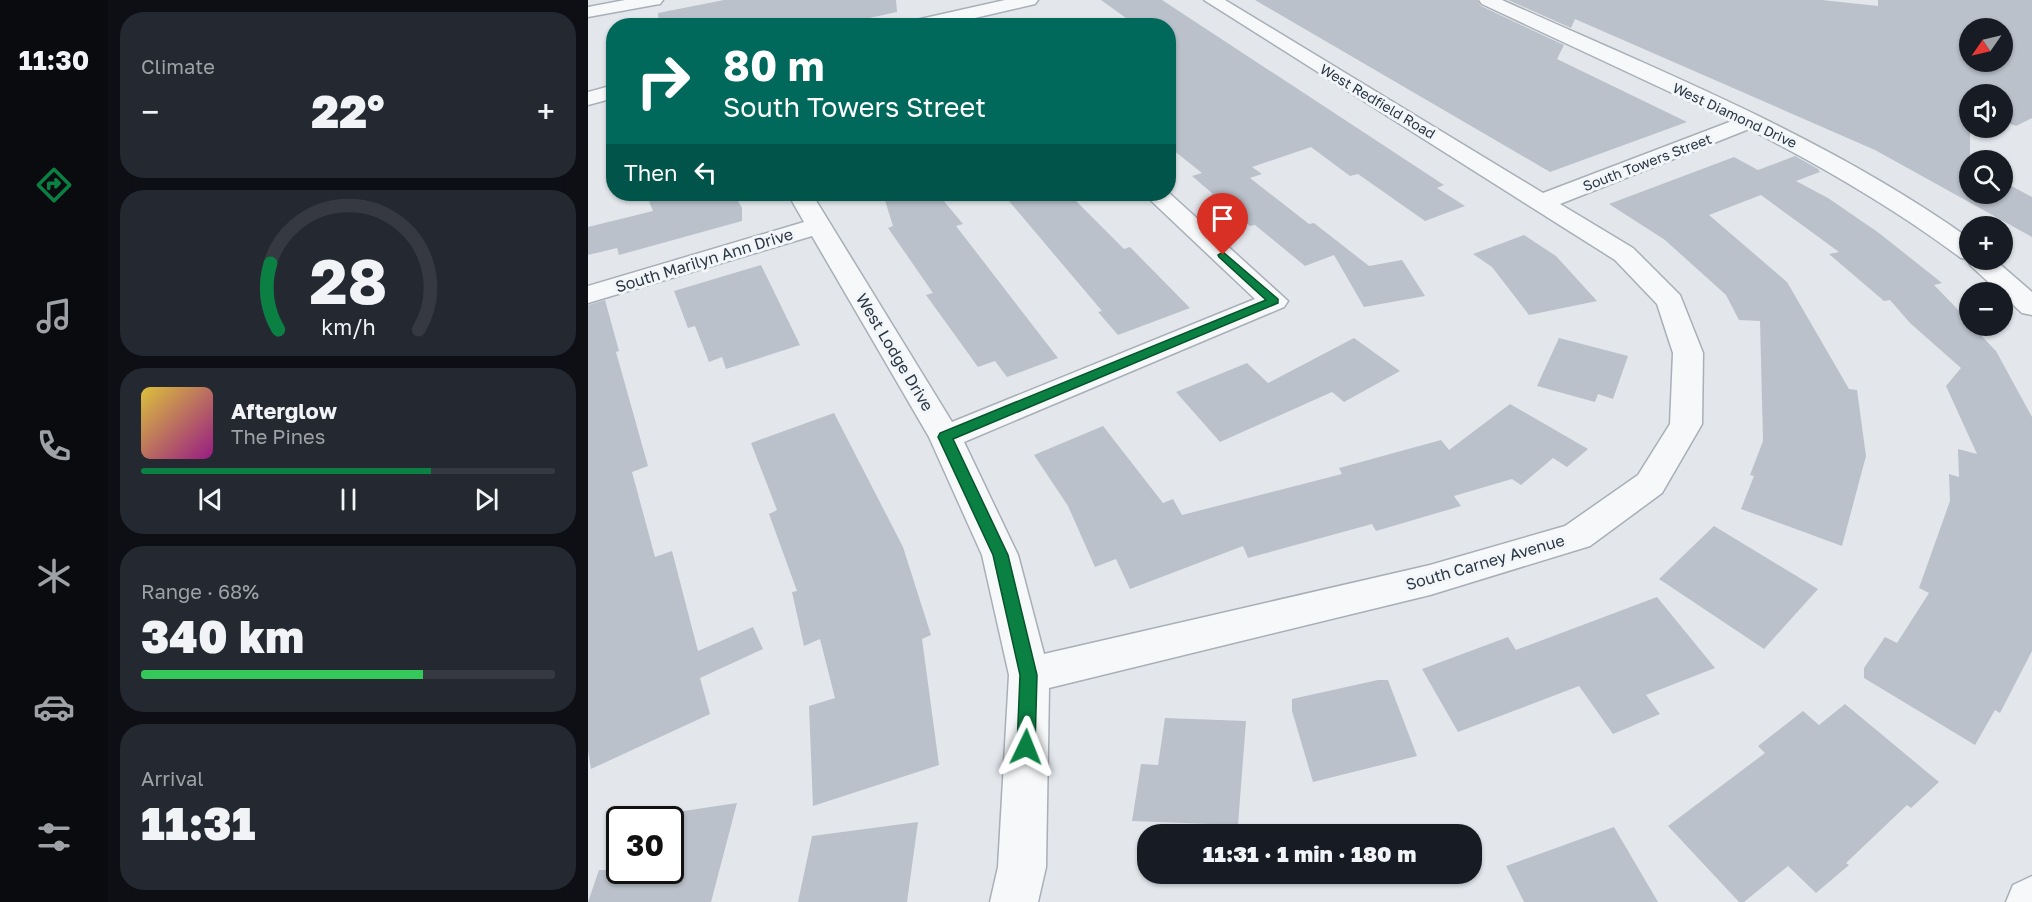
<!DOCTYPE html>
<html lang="en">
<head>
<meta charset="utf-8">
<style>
	body { margin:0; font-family:"Golos Text",sans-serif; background:#242831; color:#f1f3f6; height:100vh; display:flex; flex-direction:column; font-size:22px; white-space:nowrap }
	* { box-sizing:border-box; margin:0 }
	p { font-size:20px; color:#9ea1a6 }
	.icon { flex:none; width:33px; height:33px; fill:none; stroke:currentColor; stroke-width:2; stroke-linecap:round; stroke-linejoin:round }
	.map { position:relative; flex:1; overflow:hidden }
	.panel { display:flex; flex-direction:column; gap:12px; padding:12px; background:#0d0f14; width:480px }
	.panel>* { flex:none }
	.banner { position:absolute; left:18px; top:18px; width:570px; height:183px; border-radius:24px; box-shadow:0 2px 4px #0004; background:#00695c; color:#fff; overflow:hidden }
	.needle { width:39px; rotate:236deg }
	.buttons { position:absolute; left:1371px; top:18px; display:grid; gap:12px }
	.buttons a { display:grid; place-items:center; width:54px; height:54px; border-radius:50%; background:#171b24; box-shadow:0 2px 4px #0004; font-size:30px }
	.speed { position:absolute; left:18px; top:806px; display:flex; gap:12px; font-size:30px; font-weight:700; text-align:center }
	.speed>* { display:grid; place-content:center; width:78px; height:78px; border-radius:50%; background:#171b24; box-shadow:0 2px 4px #0004; line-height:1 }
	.speed .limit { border:3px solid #111; border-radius:9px; background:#fff; color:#111 }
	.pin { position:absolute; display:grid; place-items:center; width:51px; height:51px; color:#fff; margin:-62px -26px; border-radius:50% 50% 50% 0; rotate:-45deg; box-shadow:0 0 6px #0007 }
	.pin .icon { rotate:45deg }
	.me { position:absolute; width:66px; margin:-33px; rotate:2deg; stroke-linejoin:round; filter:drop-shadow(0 0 4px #0008) }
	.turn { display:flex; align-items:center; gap:21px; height:126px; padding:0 18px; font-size:27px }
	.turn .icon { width:78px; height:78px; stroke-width:2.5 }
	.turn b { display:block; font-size:42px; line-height:51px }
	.then { display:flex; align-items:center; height:57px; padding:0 18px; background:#0003; gap:12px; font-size:22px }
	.big { font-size:45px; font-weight:800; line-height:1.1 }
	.panel .tile { flex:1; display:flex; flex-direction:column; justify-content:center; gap:9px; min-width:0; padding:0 21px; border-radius:24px; background:#242831 }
	.panel .dial { align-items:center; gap:0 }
	.dial svg { height:156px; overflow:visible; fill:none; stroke:#363941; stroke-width:7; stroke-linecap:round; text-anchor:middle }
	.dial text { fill:#f1f3f6; stroke:none }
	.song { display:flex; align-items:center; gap:18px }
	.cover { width:72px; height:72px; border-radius:9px; background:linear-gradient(135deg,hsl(50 70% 55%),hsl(310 70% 35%)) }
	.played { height:6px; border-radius:3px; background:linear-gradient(90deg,#0b8043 70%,#363941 70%) }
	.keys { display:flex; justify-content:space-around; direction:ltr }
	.heat { display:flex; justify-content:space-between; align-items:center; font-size:33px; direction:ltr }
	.charge { height:9px; border-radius:4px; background:linear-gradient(90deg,#34c759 68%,#363941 0) }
	.trip { position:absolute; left:549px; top:824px; width:345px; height:60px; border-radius:24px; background:#171b24; box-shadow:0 2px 4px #0004; font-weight:800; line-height:60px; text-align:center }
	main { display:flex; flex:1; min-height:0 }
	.tabs { display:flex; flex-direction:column; width:108px; justify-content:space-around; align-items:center; background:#090b0e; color:#9ea1a6 }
	.tabs .icon { width:42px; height:42px }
	.tabs .current { color:#0b8043 }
	.tabs b { font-size:27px; color:#f1f3f6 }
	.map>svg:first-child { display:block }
	.building { fill:#bac1ca; fill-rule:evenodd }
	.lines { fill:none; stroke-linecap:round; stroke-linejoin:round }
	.minor-casing { stroke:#a8afb7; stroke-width:3 }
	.minor { fill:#f6f8fa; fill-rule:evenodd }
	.route { fill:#0b8043; stroke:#07532c; stroke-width:1.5 }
	.labels { text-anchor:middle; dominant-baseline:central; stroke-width:6; stroke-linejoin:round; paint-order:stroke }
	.far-street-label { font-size:14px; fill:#2a3745; stroke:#f3f6f9 }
	.street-label { font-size:16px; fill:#2a3745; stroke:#f3f6f9 }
</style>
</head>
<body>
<main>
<nav class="tabs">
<b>11:30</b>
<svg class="icon current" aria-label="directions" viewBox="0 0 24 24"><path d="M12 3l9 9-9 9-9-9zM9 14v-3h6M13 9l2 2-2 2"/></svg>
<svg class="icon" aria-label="music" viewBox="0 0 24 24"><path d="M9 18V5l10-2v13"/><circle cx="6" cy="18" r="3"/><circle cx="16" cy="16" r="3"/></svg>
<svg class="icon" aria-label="phone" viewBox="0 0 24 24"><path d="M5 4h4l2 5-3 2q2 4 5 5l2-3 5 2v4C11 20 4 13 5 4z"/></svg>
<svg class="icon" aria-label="climate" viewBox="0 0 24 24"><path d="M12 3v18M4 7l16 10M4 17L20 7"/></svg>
<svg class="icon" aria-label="car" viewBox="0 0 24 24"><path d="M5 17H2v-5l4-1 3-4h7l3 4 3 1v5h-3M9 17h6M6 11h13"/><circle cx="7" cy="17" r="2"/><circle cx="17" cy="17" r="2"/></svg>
<svg class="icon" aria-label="filters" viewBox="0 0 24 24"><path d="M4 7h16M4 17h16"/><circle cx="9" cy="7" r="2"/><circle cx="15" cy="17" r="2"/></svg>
</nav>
<section class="panel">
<div class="tile"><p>Climate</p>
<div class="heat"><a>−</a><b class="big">22°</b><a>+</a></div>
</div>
<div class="tile dial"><svg viewBox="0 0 100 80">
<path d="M14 69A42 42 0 1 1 86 69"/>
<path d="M14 69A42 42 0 0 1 10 35" stroke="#0b8043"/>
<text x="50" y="56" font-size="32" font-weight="700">28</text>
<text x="50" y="72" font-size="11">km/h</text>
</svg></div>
<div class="tile">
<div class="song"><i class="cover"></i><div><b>Afterglow</b><p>The Pines</p></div></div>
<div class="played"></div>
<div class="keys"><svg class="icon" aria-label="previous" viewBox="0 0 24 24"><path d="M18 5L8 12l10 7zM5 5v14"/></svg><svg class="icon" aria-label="pause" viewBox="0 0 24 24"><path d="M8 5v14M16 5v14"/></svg><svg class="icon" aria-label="next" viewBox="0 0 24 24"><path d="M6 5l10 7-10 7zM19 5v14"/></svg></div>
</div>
<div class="tile"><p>Range · 68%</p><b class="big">340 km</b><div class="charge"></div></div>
<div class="tile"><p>Arrival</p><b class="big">11:31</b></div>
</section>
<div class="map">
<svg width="1444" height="902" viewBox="0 0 1444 902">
	<rect width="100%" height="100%" fill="#e3e7ec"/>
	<g class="building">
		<polygon points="136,0 308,0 309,12 244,26 71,26 70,13"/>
		<polygon points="513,0 574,0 856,185 849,188 877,206 837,221 770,174 762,176 723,147 664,167 674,174 662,178 721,224 726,223 781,266 814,260 837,296 776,307 746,255 717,266 667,225 662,226 623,194 625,194 604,176 614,173 580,146 580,26 549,26"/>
		<polygon points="667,0 889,0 893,6 976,45 969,59 1099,122 962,172"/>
		<path d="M920,0H1234L1290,6V0H1444V118L1428,126L1414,121V94H1382V194H1414V181L1444,197V237L1287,150L987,19L983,28ZM1382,28H1414V62H1382Z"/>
		<polygon points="1207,156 1230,169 1232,172 1208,181 1240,198 1291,233 1354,283 1346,285 1382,322 1382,326 1384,326 1408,351 1444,417 1444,651 1412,713 1407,710 1387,745 1276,678 1276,668 1297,637 1309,643 1341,593 1331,588 1362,501 1361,474 1371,477 1370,449 1389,454 1358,386 1373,368 1322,323 1302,300 1296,301 1241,254 1251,252 1173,195 1121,215 1199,282 1261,389 1269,390 1278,456 1254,546 1153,509 1166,476 1162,475 1175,441 1172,321 1151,320 1138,295 1077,240 1021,204 1146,157 1170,170"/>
		<polygon points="58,194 146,194 154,208 154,221 31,255 29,248 0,255 0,227 65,211"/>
		<polygon points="295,194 350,194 375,224 368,226 470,358 419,377 407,361 390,367 338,295 345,293 300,228 305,226"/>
		<polygon points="415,194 481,194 536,249 542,247 602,308 530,335 510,312 514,311"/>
		<polygon points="936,235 968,256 1009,301 941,315 904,267 885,254"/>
		<polygon points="173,265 212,345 138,369 134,357 121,362 107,326 100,328 86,291"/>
		<polygon points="17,300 31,351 28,352 60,466 44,472 67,557 84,551 110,651 165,627 175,649 112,678 122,714 3,769 0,751 0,305"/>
		<polygon points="766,338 812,371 756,402 744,392 632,442 588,392 659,363 680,383"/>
		<polygon points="971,338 1040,356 1025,399 1010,394 1007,402 949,386"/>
		<polygon points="922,404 1000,449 979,467 965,458 933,485 924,479 866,496 873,506 788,531 784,524 660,558 655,546 542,589 528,559 507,567 480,506 446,455 515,426 575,503 585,499 594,515 754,474 751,468 853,440 861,450"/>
		<polygon points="246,413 315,547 343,635 334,639 351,765 225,806 221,706 247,698 232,639 216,646 204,592 209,591 181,514 189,510 163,443"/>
		<polygon points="1126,526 1230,589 1176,649 1071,579"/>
		<polygon points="1069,597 1127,668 1058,695 1072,714 1025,734 991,686 870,732 834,669 920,637 928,650"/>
		<polygon points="790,680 800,680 829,756 725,782 704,711 704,699"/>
		<polygon points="1257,704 1351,782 1323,808 1319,805 1258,863 1261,865 1228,893 1200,866 1156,902 1151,902 1080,826 1177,753 1170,746 1215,711 1231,725"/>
		<polygon points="577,718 658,721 650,825 544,821 553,764 570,765"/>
		<polygon points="149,803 123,902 0,902 11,870 82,870 82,813"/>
		<polygon points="330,822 319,902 210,902 224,836"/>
		<polygon points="1026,827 1070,902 936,902 918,866"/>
	</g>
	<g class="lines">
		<g class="minor-casing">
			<g id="minor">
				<polygon points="37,0 75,0 72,4 66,5 0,17 0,7"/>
				<polygon points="417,0 450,0 447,4 352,26 317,26 319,22"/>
				<path d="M616,0H637L955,193L1144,121L894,4L891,0H914C1074,72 1239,137 1382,239V260H1407L1444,292V315L1434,313L1383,266L1379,259L1373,258C1306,208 1235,167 1161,129L972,204L1045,248L1092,295L1115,353L1114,424L1074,493L1002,546L842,595L461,688L458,867L450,902H402L410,867L421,675L394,555L341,437L224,236L0,303V286L216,222L200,194H224L364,422L667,299L556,194L580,192L700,301L696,307L376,442L430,555L456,654L842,565L977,526L1050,475L1082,424L1085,353L1069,304L1027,260Z"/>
				<polygon points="26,85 26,98 0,105 0,92"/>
				<polygon points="1444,876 1444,902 1418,902 1425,885"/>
			</g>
		</g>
		<use href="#minor" class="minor"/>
	</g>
	<polygon class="route" points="635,252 690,299 690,303 365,439 420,555 449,675 447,747 444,753 438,755 432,753 429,747 432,675 405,555 350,437 352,433 678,300 631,257 630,255"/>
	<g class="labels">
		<g class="far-street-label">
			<text transform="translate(790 101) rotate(31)">West Redfield Road</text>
			<text transform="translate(1147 115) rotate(25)">West Diamond Drive</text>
			<text transform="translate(1059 162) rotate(-21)">South Towers Street</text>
		</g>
		<g class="street-label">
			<text transform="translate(116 260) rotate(-17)">South Marilyn Ann Drive</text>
			<text transform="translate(307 352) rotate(59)">West Lodge Drive</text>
			<text transform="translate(897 562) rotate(-16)">South Carney Avenue</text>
		</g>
	</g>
</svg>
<div class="buttons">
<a><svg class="needle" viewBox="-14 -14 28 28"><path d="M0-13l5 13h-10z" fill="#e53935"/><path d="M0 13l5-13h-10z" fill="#9ea1a6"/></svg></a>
<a><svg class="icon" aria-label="sound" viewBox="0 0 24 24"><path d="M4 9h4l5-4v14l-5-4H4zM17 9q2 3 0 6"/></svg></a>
<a><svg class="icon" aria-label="search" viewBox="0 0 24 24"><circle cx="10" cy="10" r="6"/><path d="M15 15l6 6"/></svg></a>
<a>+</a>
<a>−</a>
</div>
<div class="speed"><div class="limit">30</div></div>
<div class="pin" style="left:635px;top:255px;background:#d93025"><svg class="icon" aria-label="arrive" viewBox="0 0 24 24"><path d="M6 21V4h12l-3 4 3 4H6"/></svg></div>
<svg class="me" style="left:438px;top:747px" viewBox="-20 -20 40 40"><path d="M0-17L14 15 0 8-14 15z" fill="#0b8043" stroke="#fff" stroke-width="4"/></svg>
<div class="trip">11:31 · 1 min · 180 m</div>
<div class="banner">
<div class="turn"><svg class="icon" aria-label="right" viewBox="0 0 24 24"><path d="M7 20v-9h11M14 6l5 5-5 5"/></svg><div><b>80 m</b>South Towers Street</div></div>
<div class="then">Then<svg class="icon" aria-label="left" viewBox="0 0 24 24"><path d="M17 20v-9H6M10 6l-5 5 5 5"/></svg></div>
</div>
</div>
</main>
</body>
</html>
